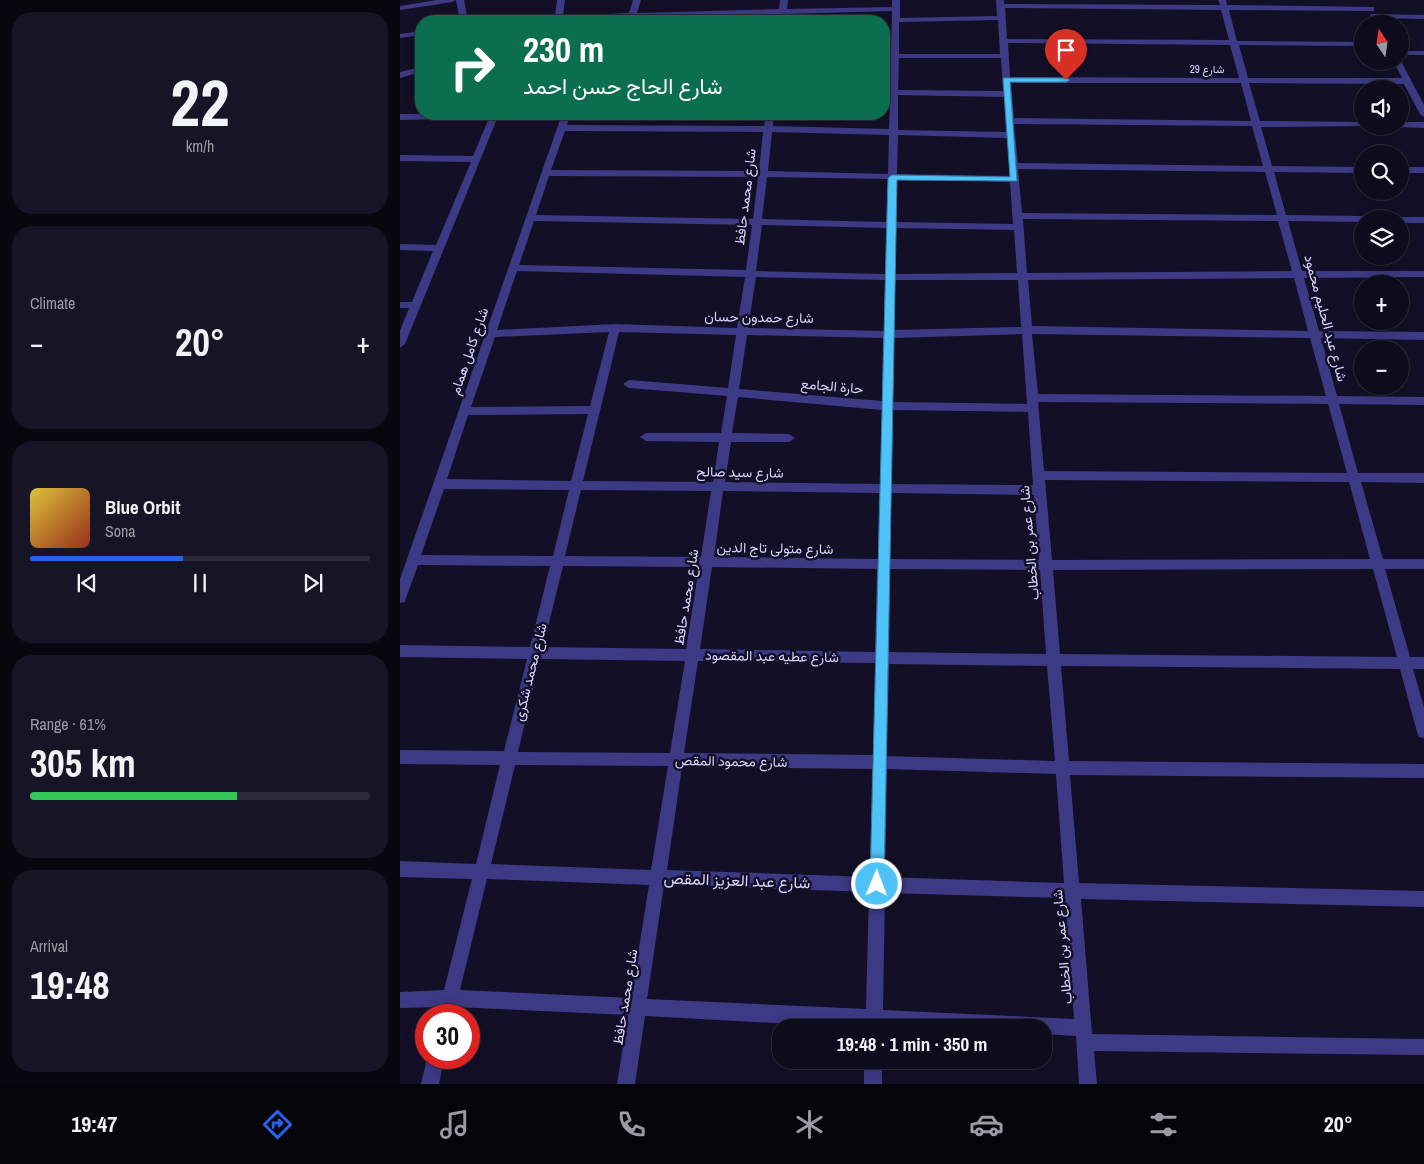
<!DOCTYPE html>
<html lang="en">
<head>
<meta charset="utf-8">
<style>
	body { margin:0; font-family:"Archivo Narrow",Vazirmatn,sans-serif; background:#171425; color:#f1f3f6; height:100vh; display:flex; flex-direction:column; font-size:19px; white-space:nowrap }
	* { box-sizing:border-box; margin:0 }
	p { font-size:16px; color:#9b9ba3 }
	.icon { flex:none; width:28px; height:28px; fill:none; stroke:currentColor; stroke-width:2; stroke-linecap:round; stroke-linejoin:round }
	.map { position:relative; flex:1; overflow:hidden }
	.drawer { display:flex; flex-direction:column; gap:12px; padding:12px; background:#08060f; width:400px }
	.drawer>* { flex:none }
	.top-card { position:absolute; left:15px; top:15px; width:475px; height:105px; border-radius:20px; box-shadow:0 2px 12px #0003,0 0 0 1px #2e2b3b; background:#0b6e4f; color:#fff; overflow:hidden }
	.needle { width:32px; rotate:347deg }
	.fabs { position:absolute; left:954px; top:15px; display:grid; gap:10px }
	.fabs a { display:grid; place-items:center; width:55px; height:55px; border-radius:50%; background:#0e0b1c; box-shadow:0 2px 12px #0003,0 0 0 1px #2e2b3b; font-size:25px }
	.speed { position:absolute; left:15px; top:1004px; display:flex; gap:10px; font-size:25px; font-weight:700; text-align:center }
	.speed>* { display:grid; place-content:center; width:65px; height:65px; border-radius:50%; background:#0e0b1c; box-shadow:0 2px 12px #0003,0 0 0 1px #2e2b3b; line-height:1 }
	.speed .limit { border:8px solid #d22; background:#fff; color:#111 }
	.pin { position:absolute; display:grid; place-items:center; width:42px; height:42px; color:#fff; margin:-51px -21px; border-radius:50% 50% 50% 0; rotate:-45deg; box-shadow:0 0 5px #0007 }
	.pin .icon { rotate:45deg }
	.me { position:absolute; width:55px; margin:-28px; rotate:1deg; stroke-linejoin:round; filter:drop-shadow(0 0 4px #0008) }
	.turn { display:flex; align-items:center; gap:18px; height:105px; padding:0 25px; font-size:22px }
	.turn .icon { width:65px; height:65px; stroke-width:2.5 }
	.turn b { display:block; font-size:35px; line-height:42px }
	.big { font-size:38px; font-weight:700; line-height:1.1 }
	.drawer .tile { flex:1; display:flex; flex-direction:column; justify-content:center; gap:8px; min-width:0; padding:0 18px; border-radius:20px; background:#171425 }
	.drawer .dial { align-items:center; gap:0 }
	.dial b { font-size:65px; line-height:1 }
	.song { display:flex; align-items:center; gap:15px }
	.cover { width:60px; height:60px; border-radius:8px; background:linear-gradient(135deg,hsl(50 70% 55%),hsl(10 70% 35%)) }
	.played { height:5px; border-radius:2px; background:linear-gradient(90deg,#2563eb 45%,#2e2b3b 45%) }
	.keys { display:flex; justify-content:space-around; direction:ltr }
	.heat { display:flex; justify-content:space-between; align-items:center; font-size:28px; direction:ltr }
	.charge { height:8px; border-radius:4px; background:linear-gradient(90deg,#34c759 61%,#2e2b3b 0) }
	.trip { position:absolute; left:372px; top:1019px; width:280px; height:50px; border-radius:20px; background:#0e0b1c; box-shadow:0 2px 12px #0003,0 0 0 1px #2e2b3b; font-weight:700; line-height:50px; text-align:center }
	.tab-bar { display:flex; height:80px; justify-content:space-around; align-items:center; background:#06040b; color:#9b9ba3 }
	.tab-bar .icon { width:35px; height:35px }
	.tab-bar .active { color:#2563eb }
	.tab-bar b { font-size:22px; color:#f1f3f6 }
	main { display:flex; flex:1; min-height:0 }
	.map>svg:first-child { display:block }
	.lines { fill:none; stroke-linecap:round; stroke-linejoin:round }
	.minor { fill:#3d3a85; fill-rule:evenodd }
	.route { fill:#4fc3f7; stroke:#337fa1 }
	.labels { text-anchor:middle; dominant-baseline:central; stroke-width:5; stroke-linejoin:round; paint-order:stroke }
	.far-street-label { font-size:11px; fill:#d9d4ff; stroke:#130f26 }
	.street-label { font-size:14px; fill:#d9d4ff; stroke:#130f26 }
	.near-street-label { font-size:16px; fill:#d9d4ff; stroke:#130f26 }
</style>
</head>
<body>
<main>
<section class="drawer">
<div class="tile dial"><b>22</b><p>km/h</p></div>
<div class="tile"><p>Climate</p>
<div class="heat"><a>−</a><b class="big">20°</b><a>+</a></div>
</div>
<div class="tile">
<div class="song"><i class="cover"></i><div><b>Blue Orbit</b><p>Sona</p></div></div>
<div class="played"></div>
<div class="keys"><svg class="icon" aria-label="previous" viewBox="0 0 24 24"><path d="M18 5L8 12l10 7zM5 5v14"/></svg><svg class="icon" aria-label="pause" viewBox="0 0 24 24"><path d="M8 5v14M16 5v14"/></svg><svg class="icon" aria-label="next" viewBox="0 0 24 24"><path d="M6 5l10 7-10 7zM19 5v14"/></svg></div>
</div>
<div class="tile"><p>Range · 61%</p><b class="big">305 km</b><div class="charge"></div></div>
<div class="tile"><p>Arrival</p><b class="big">19:48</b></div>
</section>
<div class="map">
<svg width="1024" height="1084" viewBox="0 0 1024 1084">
	<rect width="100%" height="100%" fill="#130f26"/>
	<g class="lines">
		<g class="minor">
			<polygon points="37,0 56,0 52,2 0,10 0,6"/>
			<polygon points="56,0 64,0 68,21 60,21"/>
			<path d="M157,0H165L163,16L229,13L233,0H241L237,13L379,9L380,0H388L387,9L492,7V0H500V18L597,16L596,0H604V4L820,5L818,0H826L827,5L974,7V11H971L829,10L837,41L962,42V46L839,45L848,78H1002L993,61H1000V59L1024,105V117L1020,114L1004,84L849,83L860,121L962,122V126H966L861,127L872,166L962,167V173L874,172L886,215L962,216L967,219H962V222L888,221L902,271H1024V277L904,278L919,331L1024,332V340L921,338L937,396L1024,397V405L939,404L958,473H1024V483L961,482L983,559H1024V569H985L1010,657H1024V669H1013L1024,707V738L1019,737L1017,732L1000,669L661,666L669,761L1024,764V778L670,775L679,883L1024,891V907L681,899L692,1034L1024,1039V1055L694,1051L697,1084H679L676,1036L644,1034V1028H466L245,1016L235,1084H217L228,1015L56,1007L54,1015H38L40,1007L0,1008V992L44,990L72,879L0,877V861L76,864L100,765L0,764V750L104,751L127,659L0,657V645L130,647L150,566L18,565L6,598L5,602L0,603V579L162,114H170L167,125L364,126L366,114H374L373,126L489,129L490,95H484V89L490,90L492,11L386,14L385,21H377L378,14L236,17L235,21H227L228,18L162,21H94L98,19L155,16ZM605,8L821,10L829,40L607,39ZM598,20L600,54H499V22ZM608,43L830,45L839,78L610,77ZM499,58H601L603,91L498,90ZM611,83H841L851,121L614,118ZM498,95L604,97L606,132L498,130ZM614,124L852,126L863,166L618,163ZM165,131L363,132L359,171L151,170ZM372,132L489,135L488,174L368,171ZM498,135L607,138L610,176L497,174ZM618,169L865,172L877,215L622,213ZM149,176L358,177L353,219L136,215ZM367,177L488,179L486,222L362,219ZM497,179L610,182L613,224L496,222ZM623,219L878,221L892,271L627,273ZM134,221L352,225L346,270L119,265ZM362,225L486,228L485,274L356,271ZM496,228L614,230L617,273L495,274ZM117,271L345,277L337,328L215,324L97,330ZM356,277L485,280L484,331L348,328ZM894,278L908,331L632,326L628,280ZM495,280H618L621,327L494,330ZM209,332L190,406L71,407L95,337ZM219,332L336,335L328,388L229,380L223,384L229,388L327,396L321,433H246L240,437L246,441L319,442L313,482L183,481ZM622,334L627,404L493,402L494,338ZM632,334L910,338L926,396L638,394ZM347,335L483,338L482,401L339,389ZM338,397L482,410L480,484L325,482L331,442H389L395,438L389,434L332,433ZM638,402L928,404L947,473L644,471ZM493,410L628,412L633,485L492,484ZM188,414L171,481L47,479L68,415ZM645,480L949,482L970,559L652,560ZM44,489L169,490L153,556L21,555ZM181,490L311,491L301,557L165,556ZM323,491L479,493L478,559L314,557ZM491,493L634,495L639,560L490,559ZM163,566L299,567L286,649L143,647ZM312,567L477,569L475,652L300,649ZM490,569L640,570L646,654L489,652ZM973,569L997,657L660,654L653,570ZM140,659L285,661L270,753L118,752ZM298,661L475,663L473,755L284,753ZM489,664L647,666L655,761L487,756ZM115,765L268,766L251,870L91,864ZM282,767L472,769L470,877L267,870ZM487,769L656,774L664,883L485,877ZM87,879L249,885L231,998L60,990ZM264,885L469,892L466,1009L247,999ZM485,893L665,898L674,1019L483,1010Z"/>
			<polygon points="971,14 1024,15 1024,19 974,18 970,16"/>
			<polygon points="21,31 21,35 0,38 0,34"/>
			<rect x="1000" y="51" width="24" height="4"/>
			<polygon points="21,67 21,72 0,78 0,72"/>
			<polygon points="0,114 99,114 5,344 0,348 0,331 9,308 0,308 0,302 12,302 33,251 0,250 0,244 36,245 71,162 0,161 0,155 73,156 89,118 0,120"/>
			<polygon points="1000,122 1024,122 1024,128 997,127 1000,126"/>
			<rect x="1000" y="167" width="24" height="6"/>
			<polygon points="1000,217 1024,217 1024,223 1000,223 1000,219 996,219"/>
			<polygon points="27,1058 44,1058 39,1084 21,1084"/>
			<rect x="464" y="1060" width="18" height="24"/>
		</g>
	</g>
	<polygon class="route" points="603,78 666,78 670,80 666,82 610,82 617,181 497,180 484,884 482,889 477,891 472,889 470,884 488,178 492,175 610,177"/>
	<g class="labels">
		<g class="far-street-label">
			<text x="807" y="69">شارع 29</text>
		</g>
		<g class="street-label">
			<text transform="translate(345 197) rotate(-83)">شارع محمد حافظ</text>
			<text transform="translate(359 317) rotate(1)">شارع حمدون حسان</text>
			<text transform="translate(926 318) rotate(75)">شارع عبد الحليم محمود</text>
			<text transform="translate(69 351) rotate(-71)">شارع كامل همام</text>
			<text transform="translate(432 386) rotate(5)">حارة الجامع</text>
			<text transform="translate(340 472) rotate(1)">شارع سيد صالح</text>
			<text transform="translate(629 543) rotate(-95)">شارع عمر بن الخطاب</text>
			<text transform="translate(375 548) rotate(1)">شارع متولى تاج الدين</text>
			<text transform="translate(286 597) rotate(-81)">شارع محمد حافظ</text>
			<text transform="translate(372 656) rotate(1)">شارع عطيه عبد المقصود</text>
			<text transform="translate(130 672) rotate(-76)">شارع محمد شكرى</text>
			<text transform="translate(331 761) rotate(1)">شارع محمود المقص</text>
			<text transform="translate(662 947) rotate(-95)">شارع عمر بن الخطاب</text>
			<text transform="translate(225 997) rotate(-81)">شارع محمد حافظ</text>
		</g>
		<g class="near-street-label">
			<text transform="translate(337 880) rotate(2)">شارع عبد العزيز المقص</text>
		</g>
	</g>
</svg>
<div class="fabs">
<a><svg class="needle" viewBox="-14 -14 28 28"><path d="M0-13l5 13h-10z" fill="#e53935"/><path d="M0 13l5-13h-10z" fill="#9b9ba3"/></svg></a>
<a><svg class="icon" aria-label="sound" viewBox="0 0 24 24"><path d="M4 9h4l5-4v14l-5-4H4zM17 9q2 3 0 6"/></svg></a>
<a><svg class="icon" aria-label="search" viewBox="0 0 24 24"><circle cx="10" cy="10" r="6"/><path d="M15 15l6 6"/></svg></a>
<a><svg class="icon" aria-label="layers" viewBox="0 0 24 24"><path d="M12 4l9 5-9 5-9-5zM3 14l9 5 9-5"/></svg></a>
<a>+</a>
<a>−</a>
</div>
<div class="speed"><div class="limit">30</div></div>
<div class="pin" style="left:666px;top:80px;background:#d93025"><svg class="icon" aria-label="arrive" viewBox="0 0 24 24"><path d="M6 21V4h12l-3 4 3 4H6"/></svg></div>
<svg class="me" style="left:477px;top:884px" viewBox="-20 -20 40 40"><circle r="17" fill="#4fc3f7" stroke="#fff" stroke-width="3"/><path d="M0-11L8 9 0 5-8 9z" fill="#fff"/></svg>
<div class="trip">19:48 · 1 min · 350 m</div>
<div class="top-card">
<div class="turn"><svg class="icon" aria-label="right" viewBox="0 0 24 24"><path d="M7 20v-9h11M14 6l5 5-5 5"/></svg><div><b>230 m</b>شارع الحاج حسن احمد</div></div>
</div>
</div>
</main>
<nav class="tab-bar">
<b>19:47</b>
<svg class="icon active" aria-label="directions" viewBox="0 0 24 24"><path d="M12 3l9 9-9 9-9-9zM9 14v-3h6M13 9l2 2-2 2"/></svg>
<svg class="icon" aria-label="music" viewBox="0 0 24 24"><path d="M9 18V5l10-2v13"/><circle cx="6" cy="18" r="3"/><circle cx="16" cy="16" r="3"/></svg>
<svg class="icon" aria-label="phone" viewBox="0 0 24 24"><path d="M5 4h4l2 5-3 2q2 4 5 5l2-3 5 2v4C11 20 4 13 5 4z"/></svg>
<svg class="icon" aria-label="climate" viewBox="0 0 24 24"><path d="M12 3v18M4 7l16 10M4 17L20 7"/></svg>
<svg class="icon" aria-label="car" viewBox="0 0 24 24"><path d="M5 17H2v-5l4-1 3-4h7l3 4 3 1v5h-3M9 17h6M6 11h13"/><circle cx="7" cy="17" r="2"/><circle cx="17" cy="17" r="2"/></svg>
<svg class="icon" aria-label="filters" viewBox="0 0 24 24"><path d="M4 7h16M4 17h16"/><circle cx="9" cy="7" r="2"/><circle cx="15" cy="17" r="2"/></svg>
<b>20°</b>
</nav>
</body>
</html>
